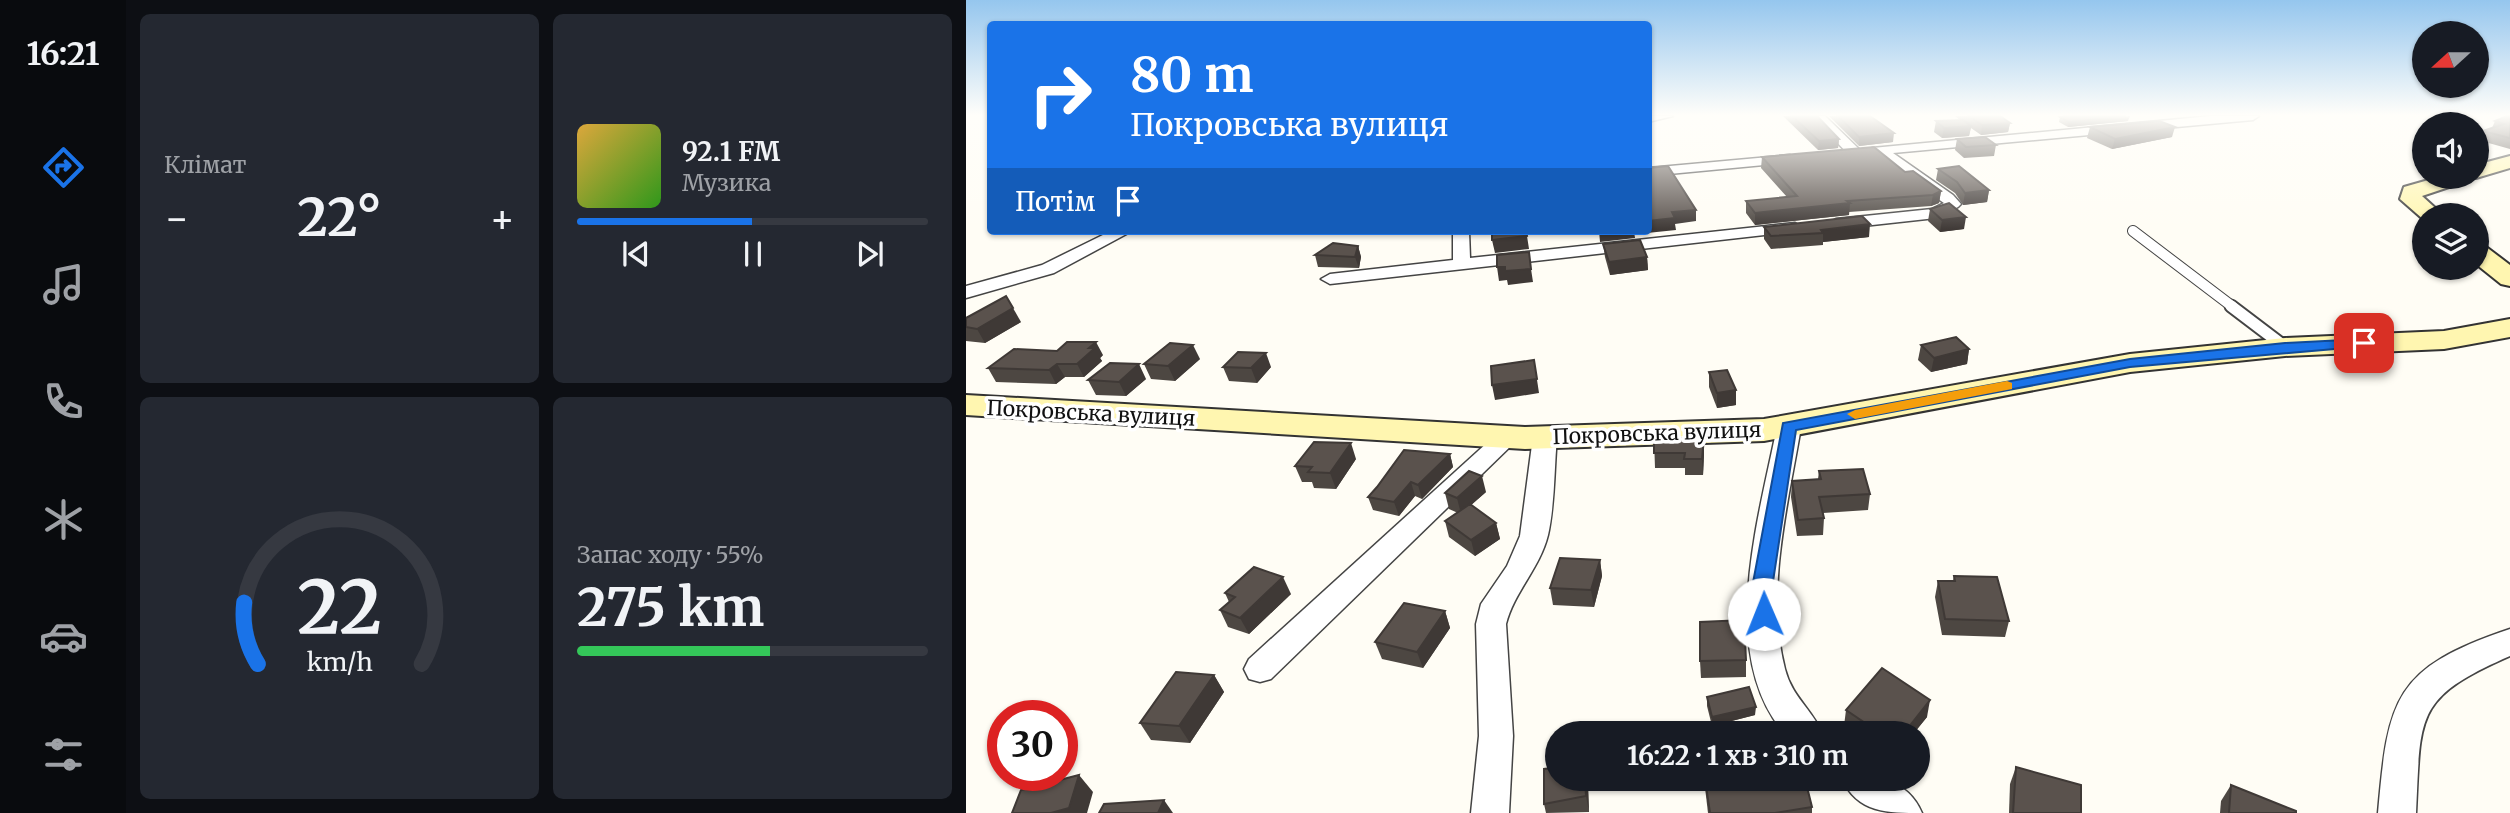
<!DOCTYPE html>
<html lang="uk">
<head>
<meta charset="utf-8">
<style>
	body { margin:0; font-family:Merriweather,serif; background:#242831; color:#f1f3f6; height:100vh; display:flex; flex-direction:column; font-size:26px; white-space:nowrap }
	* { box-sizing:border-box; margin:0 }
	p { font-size:23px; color:#9ea1a6 }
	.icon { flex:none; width:38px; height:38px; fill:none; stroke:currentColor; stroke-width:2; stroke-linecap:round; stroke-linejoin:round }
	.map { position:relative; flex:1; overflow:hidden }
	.drawer { display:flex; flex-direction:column; gap:14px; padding:14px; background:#0d0f14; width:840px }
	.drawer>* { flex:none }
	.banner { position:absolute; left:21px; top:21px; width:665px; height:214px; border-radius:7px; box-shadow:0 2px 5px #0004; background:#1a73e8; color:#fff; overflow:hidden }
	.needle { width:46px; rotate:249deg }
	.tools { position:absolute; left:1446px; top:21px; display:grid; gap:14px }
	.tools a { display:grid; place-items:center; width:77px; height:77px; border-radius:50%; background:#171b24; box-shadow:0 2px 5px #0004; font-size:35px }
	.speed { position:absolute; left:21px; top:700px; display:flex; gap:14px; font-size:35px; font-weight:700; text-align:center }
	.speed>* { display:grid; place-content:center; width:91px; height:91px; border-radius:50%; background:#171b24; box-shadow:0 2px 5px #0004; line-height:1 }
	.speed .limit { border:10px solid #d22; background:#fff; color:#111 }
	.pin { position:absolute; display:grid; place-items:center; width:60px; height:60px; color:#fff; margin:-30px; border-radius:14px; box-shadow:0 4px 10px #0006 }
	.me { position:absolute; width:77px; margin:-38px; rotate:359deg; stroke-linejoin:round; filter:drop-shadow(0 0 5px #0008) }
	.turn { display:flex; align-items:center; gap:24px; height:147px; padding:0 28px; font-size:32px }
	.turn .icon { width:91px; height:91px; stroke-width:2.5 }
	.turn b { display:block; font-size:49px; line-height:60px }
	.then { display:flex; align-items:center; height:66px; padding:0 28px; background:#0003; gap:14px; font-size:26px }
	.big { font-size:52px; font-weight:700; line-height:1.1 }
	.drawer .tile { flex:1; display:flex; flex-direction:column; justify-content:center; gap:10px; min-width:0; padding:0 24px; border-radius:10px; background:#242831 }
	.drawer .dial { align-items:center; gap:0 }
	.dial svg { height:182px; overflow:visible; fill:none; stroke:#363941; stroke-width:7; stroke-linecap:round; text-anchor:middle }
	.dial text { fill:#f1f3f6; stroke:none }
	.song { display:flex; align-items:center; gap:21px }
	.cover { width:84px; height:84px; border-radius:10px; background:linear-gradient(135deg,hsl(40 70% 55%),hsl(110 70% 35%)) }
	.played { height:7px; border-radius:4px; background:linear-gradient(90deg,#1a73e8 50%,#363941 50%) }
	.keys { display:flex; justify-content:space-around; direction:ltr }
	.heat { display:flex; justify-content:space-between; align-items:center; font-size:38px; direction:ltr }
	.charge { height:10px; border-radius:5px; background:linear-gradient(90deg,#34c759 55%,#363941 0) }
	.drawer .tiles { flex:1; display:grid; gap:14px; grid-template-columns:repeat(2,1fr) }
	.trip { position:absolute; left:579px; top:721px; width:385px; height:70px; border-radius:35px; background:#171b24; box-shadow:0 2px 5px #0004; font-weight:700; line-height:70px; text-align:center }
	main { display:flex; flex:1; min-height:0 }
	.menu { display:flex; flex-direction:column; width:126px; justify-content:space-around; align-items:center; background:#090b0e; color:#9ea1a6 }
	.menu .icon { width:49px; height:49px }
	.menu .on { color:#1a73e8 }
	.menu b { font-size:32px; color:#f1f3f6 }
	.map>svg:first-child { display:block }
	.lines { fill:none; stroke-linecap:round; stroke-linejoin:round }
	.lane-far1-casing { stroke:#444; stroke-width:12 }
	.lane-casing { stroke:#444; stroke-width:15 }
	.street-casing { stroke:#444; stroke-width:3 }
	.secondary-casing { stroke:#333; stroke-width:4 }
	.lane-far1 { stroke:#fff; stroke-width:10 }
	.lane { stroke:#fff; stroke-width:11 }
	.street { fill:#fff; fill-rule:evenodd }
	.secondary { fill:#fff6b0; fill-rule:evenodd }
	.wall { fill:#4d4742 }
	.shaded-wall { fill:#3f3936 }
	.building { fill:#5a524d; stroke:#3f3936; stroke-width:2 }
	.route { fill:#1a73e8; stroke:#114b97; stroke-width:2 }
	.slow { fill:#f59e0b }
	.labels { text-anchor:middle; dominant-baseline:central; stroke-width:7; stroke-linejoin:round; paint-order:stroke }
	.street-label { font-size:21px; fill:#111; stroke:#fff }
</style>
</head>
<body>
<main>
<nav class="menu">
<b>16:21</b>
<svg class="icon on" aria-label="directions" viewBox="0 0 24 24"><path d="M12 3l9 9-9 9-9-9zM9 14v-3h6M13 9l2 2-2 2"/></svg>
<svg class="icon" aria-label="music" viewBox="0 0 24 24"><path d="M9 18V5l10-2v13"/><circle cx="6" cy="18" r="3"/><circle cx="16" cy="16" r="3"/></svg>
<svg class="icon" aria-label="phone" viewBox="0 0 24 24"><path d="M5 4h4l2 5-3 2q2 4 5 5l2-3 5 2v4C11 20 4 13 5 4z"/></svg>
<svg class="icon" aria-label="climate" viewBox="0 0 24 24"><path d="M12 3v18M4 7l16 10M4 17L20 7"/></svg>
<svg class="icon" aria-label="car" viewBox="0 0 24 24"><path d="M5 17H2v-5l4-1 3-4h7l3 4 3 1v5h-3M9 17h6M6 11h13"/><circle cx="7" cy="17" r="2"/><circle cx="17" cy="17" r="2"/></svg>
<svg class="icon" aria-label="filters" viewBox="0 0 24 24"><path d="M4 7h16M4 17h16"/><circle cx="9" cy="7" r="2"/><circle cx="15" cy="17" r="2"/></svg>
</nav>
<section class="drawer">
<div class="tiles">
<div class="tile"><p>Клімат</p>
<div class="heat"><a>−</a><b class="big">22°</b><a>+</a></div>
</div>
<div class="tile">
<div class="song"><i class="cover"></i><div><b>92.1 FM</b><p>Музика</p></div></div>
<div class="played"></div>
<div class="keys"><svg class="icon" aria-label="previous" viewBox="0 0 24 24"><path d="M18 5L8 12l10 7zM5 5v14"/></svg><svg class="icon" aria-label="pause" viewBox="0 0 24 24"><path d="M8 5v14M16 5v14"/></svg><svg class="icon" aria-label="next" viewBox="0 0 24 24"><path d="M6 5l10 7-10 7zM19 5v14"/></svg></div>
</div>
<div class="tile dial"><svg viewBox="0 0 100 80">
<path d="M14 69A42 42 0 1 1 86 69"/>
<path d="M14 69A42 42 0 0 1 8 42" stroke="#1a73e8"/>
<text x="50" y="56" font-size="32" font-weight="700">22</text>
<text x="50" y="72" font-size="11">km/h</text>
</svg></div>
<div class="tile"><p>Запас ходу · 55%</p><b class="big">275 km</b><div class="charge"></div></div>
</div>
</section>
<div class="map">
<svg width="1544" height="813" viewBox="0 0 1544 813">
	<rect width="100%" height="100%" fill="#fffdf5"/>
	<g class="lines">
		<g class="lane-far1-casing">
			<polyline id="lane-far1" points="1167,231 1267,307"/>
		</g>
		<g class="lane-casing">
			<polyline id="lane" points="1265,306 1319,347"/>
		</g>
		<g class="street-casing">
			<g id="street">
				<polygon points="682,116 707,116 682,122"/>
				<polygon points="846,116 859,116 894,150 894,156 884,156"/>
				<polygon points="1245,116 1293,116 1287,120 927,153 987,195 995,204 992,207 970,218 870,229 862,224 870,219 966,209 978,203 906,154 906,148"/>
				<polygon points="824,155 831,159 829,162 682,176 682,168"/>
				<polygon points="829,223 837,228 835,231 364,284 355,279 364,274 487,260 487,231 503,231 504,258"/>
				<polygon points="145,231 166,231 88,273 0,298 0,286 76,265"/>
				<path d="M823,420L831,422L835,427C822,504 799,591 819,669C826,697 846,709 856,733H818C751,654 793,518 811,427L815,422Z"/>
				<polygon points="541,430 549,432 553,437 549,442 305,679 294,682 283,679 278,669 283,659 533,432"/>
				<path d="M579,430L587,432L591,437C588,469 589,504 582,535C574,568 548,592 540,624L547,736L543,813H505L513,736L510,624L515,604L541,566L554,536L567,437L571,432Z"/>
				<path d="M1544,629V656C1448,698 1455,715 1450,813H1412C1422,698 1428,668 1544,629Z"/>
				<path d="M876,779C910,777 940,777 956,813C921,813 892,813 876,779Z"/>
			</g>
		</g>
		<g class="secondary-casing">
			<g id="secondary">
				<polygon points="1544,156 1544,168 1510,178 1504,177 1501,181 1456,196 1477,215 1458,215 1458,220 1434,199 1438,187 1473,177 1510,177 1510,165"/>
				<polygon points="1510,244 1519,246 1544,265 1544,286 1535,284 1510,264"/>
				<polygon points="1544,319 1544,337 1478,349 1319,356 1164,372 798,441 559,449 0,415 0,395 559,427 798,419 1164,354 1319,338 1478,331"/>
			</g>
		</g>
		<use href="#lane-far1" class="lane-far1"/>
		<use href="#lane" class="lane"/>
		<use href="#street" class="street"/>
		<use href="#secondary" class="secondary"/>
	</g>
	<g class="wall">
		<polygon points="817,116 851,116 873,139 872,148 852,150"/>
		<polygon points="863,116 904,116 927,142 893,146"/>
		<polygon points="989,116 1034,116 1044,123 1042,132 1015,135 1005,128 1003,136 976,138 968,132 970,121 994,120"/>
		<polygon points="1544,116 1544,149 1512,140 1517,131 1526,128 1529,121"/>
		<polygon points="1094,117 1162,121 1102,127 1093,122"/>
		<polygon points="1124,127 1206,137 1146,149 1121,138"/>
		<polygon points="991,139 1030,145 1028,156 998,158 989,150"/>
		<polygon points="796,157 939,172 975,191 973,203 965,206 883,212 883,215 789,225 780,213 780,201 821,197 795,168"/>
		<polygon points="972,169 1023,190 1021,202 997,205 989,193 970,180"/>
		<polygon points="964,209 998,229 974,232 962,221"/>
		<polygon points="798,227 903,237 857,242 857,245 805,249 798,239"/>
		<polygon points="637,244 681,257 682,270 644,275 639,257"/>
		<polygon points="392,246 395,257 393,268 352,267 349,255"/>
		<polygon points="0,318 55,322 19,343 0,341"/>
		<polygon points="955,345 1003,349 1001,364 965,372 952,360"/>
		<polygon points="137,355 134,358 136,361 118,377 99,377 90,384 30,382 22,368"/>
		<polygon points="234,359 209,381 185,379 178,364"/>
		<polygon points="257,367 305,367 291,383 263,381"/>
		<polygon points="743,372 770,390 770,405 751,408 743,387"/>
		<polygon points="180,379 160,396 130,395 122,380"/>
		<polygon points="688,438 738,454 737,475 719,475 719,468 689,468"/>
		<polygon points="484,454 487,467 456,499 449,496 433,516 407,510 402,497"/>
		<polygon points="390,459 370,489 348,488 346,482 336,482 329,466"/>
		<polygon points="853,471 904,494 902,510 857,513 858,518 857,535 831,536 825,497 826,481 852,479"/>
		<polygon points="520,492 505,505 530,523 534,539 509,556 483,537 479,521 492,513 483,509 479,493"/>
		<polygon points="634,560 636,576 628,607 587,605 584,588"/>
		<polygon points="988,576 1043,621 1039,637 976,635 969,597 972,581 987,581"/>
		<polygon points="259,593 325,594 283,634 262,627 254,610 263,602"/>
		<polygon points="479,611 484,628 457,668 416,659 409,642"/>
		<polygon points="780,660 780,677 735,678 734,661"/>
		<polygon points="248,675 258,692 224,743 185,740 174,723"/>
		<polygon points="741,697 789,715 746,726 741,706"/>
		<polygon points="880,710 961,717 948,733 887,733 878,726"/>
		<polygon points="1050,767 1115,813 1043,813 1044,784"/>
		<polygon points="592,779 633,779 633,784 622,786 623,812 580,813 578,804"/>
		<polygon points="738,779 839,779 846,807 846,813 742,813"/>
		<polygon points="1265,785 1330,813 1254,813 1255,801"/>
	</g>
	<g class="shaded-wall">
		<polygon points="1164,116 1162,121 1102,127 1103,122"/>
		<polygon points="1044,123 1042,132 1015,135 1016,125"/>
		<polygon points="1005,126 1003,136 976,138 978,128"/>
		<polygon points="1209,127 1206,137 1146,149 1149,139"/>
		<polygon points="928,133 927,142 893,146 893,137"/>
		<polygon points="873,139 872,148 852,150 853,141"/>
		<polygon points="1023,190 1021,202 997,205 999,193"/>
		<polygon points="975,191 973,203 965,206 967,195"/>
		<polygon points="884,203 883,215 789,225 789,213"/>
		<polygon points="730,210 730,221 709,224 710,230 681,233 681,231 682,231 682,221 706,212"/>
		<polygon points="1000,217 998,229 974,232 976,220"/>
		<polygon points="904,224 903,237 857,242 857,233 855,230"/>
		<polygon points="633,231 668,231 669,238 634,242"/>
		<polygon points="561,236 563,249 529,253 526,240"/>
		<polygon points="392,246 395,257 393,268 389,257"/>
		<polygon points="681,257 682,270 644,275 643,262"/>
		<polygon points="531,267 539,267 565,269 567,282 542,285 541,280 533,281"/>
		<polygon points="47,308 55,322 19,343 11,329"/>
		<polygon points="130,342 137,355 134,358 136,361 118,377 111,364 123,348"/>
		<polygon points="227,345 234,359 209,381 202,366"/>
		<polygon points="1003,349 1001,364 965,372 968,358"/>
		<polygon points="300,353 305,367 291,383 285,368"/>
		<polygon points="568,360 573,393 529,400 526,385"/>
		<polygon points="91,364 99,377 90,384 83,370"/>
		<polygon points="173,364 180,379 160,396 153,382"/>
		<polygon points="770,390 770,405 751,408 751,393"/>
		<polygon points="738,438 738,454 737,475 736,459"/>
		<polygon points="385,443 390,459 370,489 364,473"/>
		<polygon points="484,454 487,467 456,499 452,485"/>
		<polygon points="516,476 520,492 495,514 491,498"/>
		<polygon points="445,482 449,496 433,516 428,502"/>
		<polygon points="530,523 534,539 509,556 505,540"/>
		<polygon points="634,560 636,576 628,607 625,590"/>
		<polygon points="317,577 325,594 283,634 274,618"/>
		<polygon points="479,611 484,628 457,668 451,652"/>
		<polygon points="248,675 258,692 224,743 213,726"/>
		<polygon points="964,700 961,717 948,733 938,733"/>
		<polygon points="790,707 789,715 746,726 746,717"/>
		<polygon points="113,775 127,792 121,813 85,813"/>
		<polygon points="619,779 620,779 622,786 623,812 620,796"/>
		<polygon points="198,800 207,813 192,813"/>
	</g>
	<g class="building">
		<polygon points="826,116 851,116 873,139 853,141"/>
		<polygon points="872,116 904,116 928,133 893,137"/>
		<polygon points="1003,116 1034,116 1044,123 1016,125"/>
		<polygon points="1099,116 1160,116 1103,122 1094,117"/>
		<polygon points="1541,116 1544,116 1544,138 1517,131 1538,124 1529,121"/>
		<polygon points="997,120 1005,126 978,128 970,121"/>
		<polygon points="1193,121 1209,127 1149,139 1124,127"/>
		<polygon points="1019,137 1030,145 1000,147 991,139"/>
		<polygon points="908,147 939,172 947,171 975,191 967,195 881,201 884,203 789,213 780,201 831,196 796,157"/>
		<polygon points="702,166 730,210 706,212 709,218 682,221 682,168"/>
		<polygon points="993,166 1023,190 999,193 991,182 972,169"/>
		<polygon points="983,203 1000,217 976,220 964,209"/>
		<polygon points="896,216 904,224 855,230 857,233 805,236 798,227"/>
		<polygon points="526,231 560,231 561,236 526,240"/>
		<polygon points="674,240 681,257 643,262 637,244"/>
		<polygon points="367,243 392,246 389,257 349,255"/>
		<polygon points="563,252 565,269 539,271 539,267 531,267 531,255"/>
		<polygon points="40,296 47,308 11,329 0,327 0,318"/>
		<polygon points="990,337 1003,349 968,358 955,345"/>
		<polygon points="101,342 130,342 123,348 129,348 111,364 91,364 83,370 22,368 48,349 91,351"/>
		<polygon points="204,343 227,345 202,366 178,364"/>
		<polygon points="272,352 300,353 285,368 257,367"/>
		<polygon points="568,360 571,379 526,385 525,366"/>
		<polygon points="144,363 173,364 153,382 122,380"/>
		<polygon points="761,370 770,390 751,393 743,372"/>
		<polygon points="688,438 738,438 736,459 718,459 719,453 688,453"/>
		<polygon points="348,442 385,443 364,473 342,472 346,467 329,466"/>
		<polygon points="438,450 484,454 452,485 445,482 428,502 402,497 411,487"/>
		<polygon points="897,469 904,494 853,497 858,518 832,520 826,481 855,479 853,471"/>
		<polygon points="503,471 516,476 491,498 479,493"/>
		<polygon points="504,504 530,523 505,540 479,521"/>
		<polygon points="594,558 634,560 625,590 584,588"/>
		<polygon points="288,567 317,577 274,618 254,610 269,597 259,593"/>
		<polygon points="988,576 1031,577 1043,621 979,619 972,581 989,581"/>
		<polygon points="438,603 479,611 451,652 409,642"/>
		<polygon points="778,620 780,660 734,661 734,622"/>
		<polygon points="916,668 964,700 938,733 914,733 880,710"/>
		<polygon points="210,672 248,675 213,726 174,723"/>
		<polygon points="783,687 790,707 746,717 741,697"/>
		<polygon points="592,747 592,779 619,779 620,796 578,804 578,769 586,768 585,749"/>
		<polygon points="1050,767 1115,785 1115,813 1047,813"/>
		<polygon points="113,775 103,808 85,813 46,813 55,790"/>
		<polygon points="739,779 839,779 846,807 809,813 744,813"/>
		<polygon points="1265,785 1330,811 1330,813 1263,813"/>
		<polygon points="198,800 192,813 133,813 138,804"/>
	</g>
	<linearGradient id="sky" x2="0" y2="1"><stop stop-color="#95c6ee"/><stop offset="0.5" stop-color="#fffefa"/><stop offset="1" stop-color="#fffefa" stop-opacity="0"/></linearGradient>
	<rect width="1544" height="230" fill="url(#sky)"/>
	<polygon class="route" points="1398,339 1406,343 1403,346 1164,367 830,430 806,588 808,614 805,620 790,620 786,588 817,423 1164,359 1319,343"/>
	<polygon class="slow" points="1041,381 1046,383 1046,389 889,419 881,414 889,410"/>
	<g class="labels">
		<g class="street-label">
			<text transform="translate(125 413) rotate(3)">Покровська вулиця</text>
			<text transform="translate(691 433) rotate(-2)">Покровська вулиця</text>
		</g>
	</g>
</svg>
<div class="tools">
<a><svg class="needle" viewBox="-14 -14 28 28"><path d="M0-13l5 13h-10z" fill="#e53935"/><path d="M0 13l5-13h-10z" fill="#9ea1a6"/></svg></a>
<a><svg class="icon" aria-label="sound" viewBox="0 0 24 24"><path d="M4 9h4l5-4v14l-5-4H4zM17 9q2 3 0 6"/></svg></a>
<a><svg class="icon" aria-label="layers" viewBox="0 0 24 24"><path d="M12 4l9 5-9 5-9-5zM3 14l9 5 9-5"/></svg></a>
</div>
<div class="speed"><div class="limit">30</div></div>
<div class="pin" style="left:1398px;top:343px;background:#d93025"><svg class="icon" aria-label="arrive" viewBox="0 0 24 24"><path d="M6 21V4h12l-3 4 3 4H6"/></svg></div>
<svg class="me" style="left:798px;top:614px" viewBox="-20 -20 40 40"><circle r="19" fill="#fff"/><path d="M0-13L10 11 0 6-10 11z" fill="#1a73e8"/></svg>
<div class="trip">16:22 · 1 хв · 310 m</div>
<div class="banner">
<div class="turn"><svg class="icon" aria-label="right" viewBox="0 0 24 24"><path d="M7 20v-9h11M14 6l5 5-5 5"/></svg><div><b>80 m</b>Покровська вулиця</div></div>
<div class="then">Потім<svg class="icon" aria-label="arrive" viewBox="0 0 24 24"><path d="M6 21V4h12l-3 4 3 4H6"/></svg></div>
</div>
</div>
</main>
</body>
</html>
